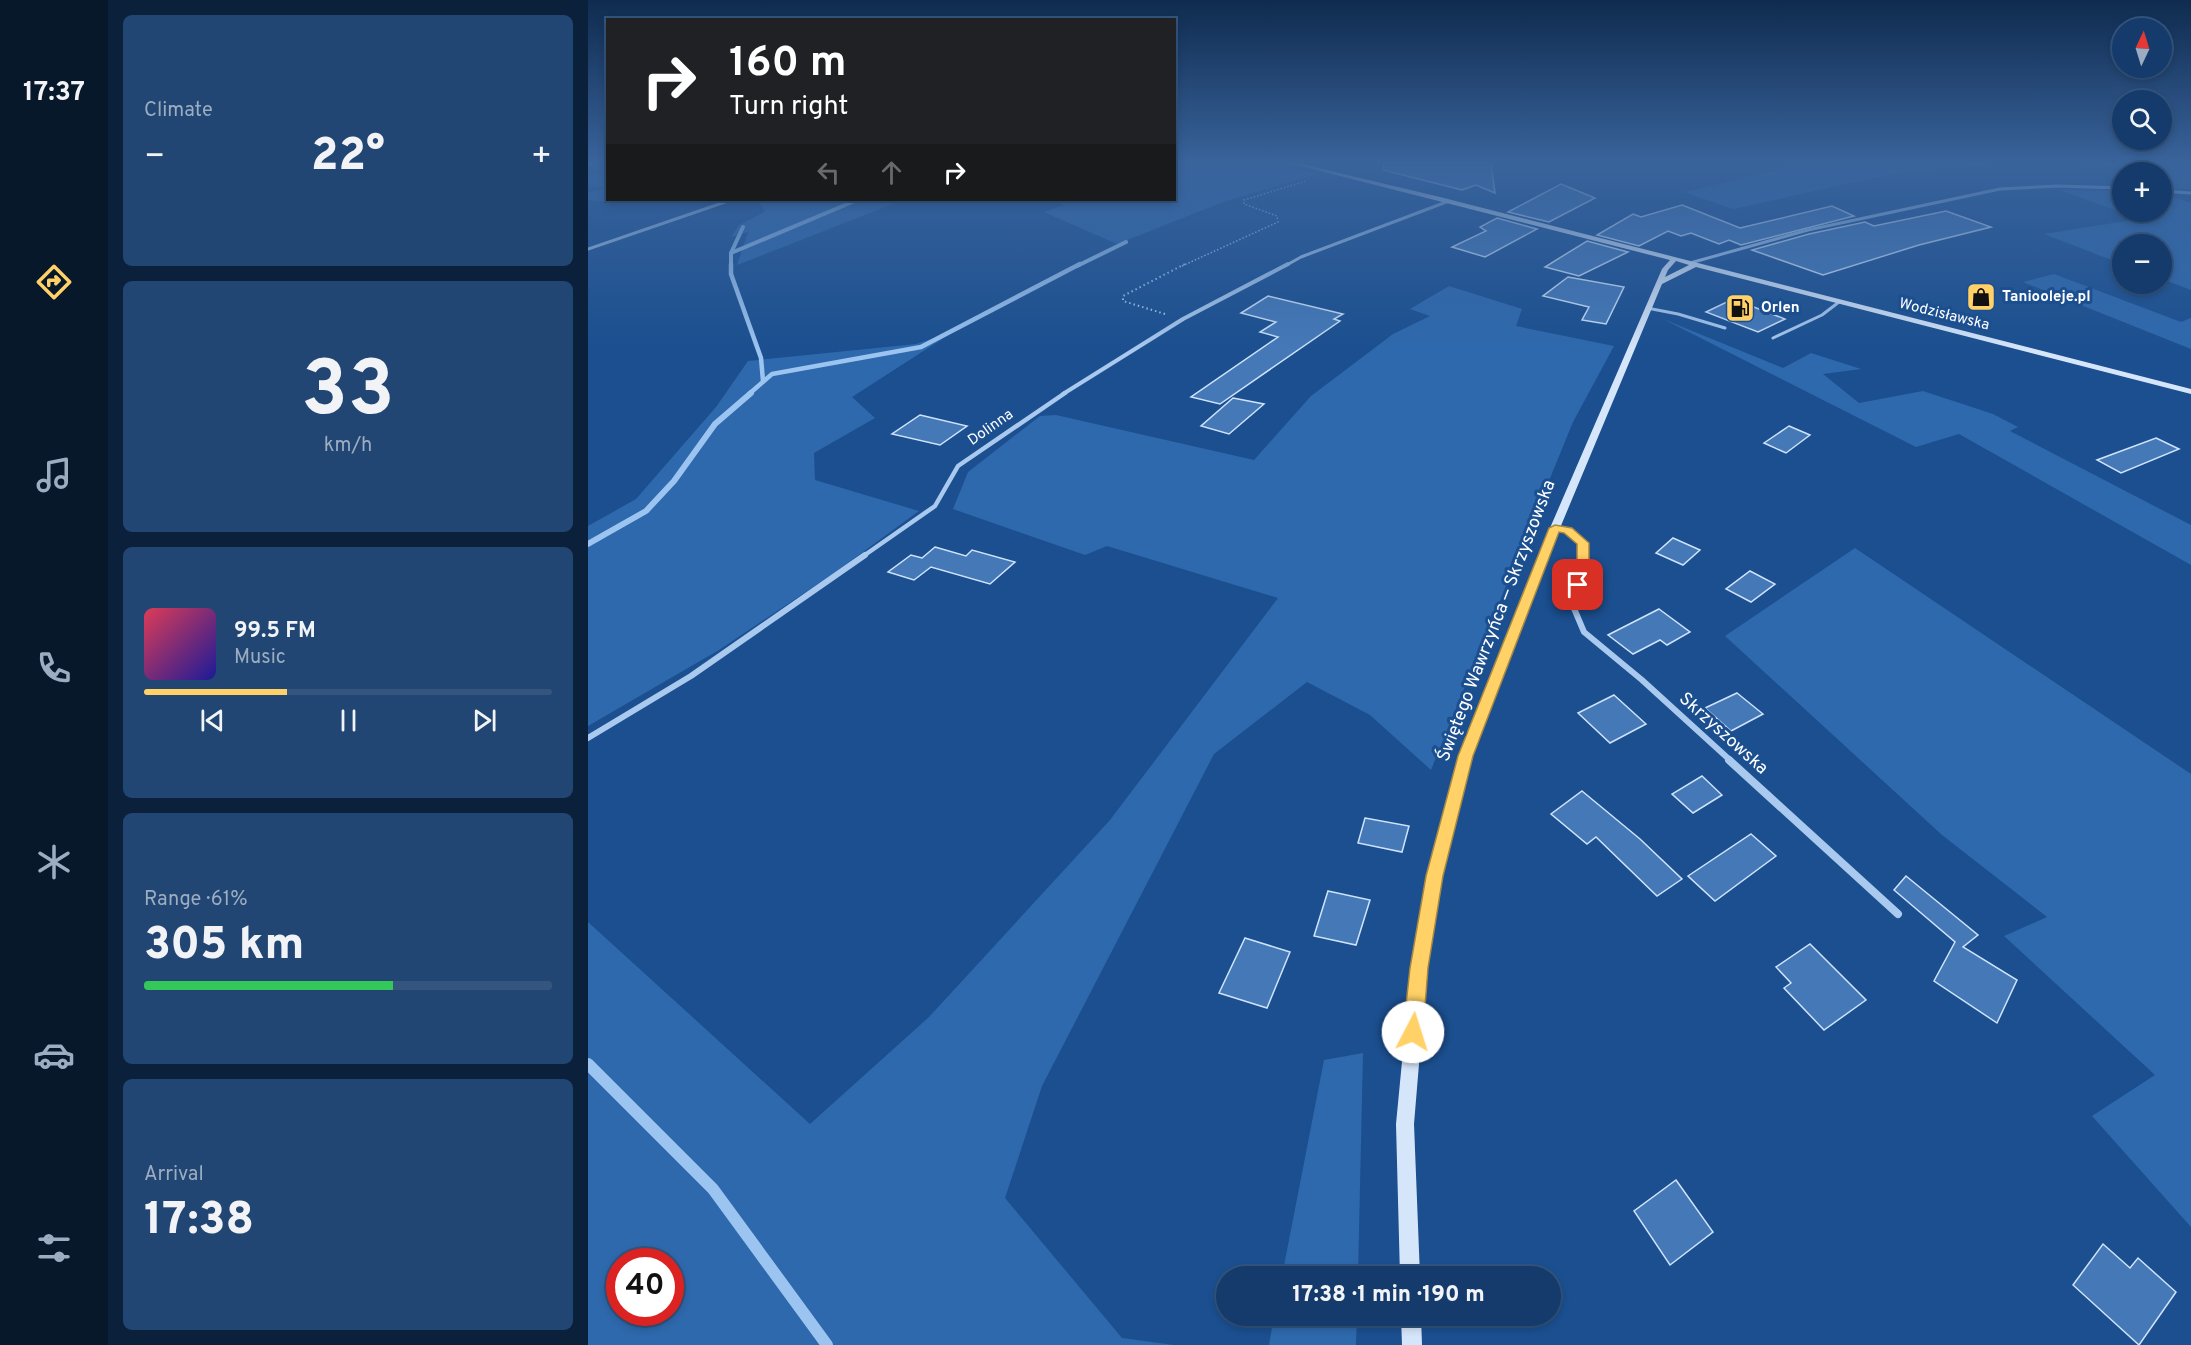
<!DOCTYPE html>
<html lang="en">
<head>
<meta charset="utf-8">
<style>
	body { margin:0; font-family:Overpass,sans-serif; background:#214673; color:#f1f3f6; height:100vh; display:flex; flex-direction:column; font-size:22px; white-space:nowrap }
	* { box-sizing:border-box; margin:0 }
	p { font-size:20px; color:#9dadc1 }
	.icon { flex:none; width:33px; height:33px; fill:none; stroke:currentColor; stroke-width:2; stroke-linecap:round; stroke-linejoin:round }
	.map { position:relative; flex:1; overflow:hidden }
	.sheet { display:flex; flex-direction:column; gap:15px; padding:15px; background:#0b203b; width:480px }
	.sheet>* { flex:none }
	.guide { position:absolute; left:18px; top:18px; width:570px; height:183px; border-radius:0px; box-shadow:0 3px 9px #0003,0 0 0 2px #33557e; background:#202124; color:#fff; overflow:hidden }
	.needle { width:39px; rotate:4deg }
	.controls { position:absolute; left:1524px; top:18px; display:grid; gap:12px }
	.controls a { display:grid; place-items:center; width:60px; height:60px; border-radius:50%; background:#143b6b; box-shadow:0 3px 9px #0003,0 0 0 2px #33557e; font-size:30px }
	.speed { position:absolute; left:18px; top:1248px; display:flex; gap:12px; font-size:30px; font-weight:700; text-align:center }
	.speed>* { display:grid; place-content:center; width:78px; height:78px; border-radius:50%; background:#143b6b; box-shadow:0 3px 9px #0003,0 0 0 2px #33557e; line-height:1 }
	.speed .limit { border:9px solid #d22; background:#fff; color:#111 }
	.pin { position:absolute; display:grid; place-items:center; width:51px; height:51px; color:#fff; margin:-26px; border-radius:12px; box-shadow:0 3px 9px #0006 }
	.me { position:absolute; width:66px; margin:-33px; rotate:5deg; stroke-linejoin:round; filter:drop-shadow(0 0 4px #0008) }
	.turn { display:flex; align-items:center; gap:21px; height:126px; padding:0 24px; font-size:27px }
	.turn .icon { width:78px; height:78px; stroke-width:2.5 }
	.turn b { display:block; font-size:42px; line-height:51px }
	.lanes { display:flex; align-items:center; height:57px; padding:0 24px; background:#0003; justify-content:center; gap:30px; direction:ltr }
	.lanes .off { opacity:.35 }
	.big { font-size:45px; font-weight:800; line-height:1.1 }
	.sheet .card { flex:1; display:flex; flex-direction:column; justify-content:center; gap:9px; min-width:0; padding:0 21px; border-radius:9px; background:#214673 }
	.sheet .dial { align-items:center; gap:0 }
	.dial b { font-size:78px; line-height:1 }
	.song { display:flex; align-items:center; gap:18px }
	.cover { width:72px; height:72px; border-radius:9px; background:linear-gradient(135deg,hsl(350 70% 55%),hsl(240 70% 35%)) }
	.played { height:6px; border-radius:3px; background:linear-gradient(90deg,#ffd166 35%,#33557e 35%) }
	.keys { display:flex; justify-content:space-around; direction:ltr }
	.heat { display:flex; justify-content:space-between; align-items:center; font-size:33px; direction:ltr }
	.charge { height:9px; border-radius:4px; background:linear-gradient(90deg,#34c759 61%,#33557e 0) }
	.trip { position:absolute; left:628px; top:1266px; width:345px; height:60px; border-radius:30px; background:#143b6b; box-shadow:0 3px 9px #0003,0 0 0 2px #33557e; font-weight:800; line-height:60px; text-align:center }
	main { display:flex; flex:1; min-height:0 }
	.tabs { display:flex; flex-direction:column; width:108px; justify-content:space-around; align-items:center; background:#08182b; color:#9dadc1 }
	.tabs .icon { width:42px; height:42px }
	.tabs .on { color:#ffd166 }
	.tabs b { font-size:27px; color:#f1f3f6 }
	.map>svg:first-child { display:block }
	.green { fill:#2e69ad; fill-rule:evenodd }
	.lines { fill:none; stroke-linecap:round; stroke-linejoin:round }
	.stream-far3 { stroke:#9cc4f0; stroke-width:4 }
	.stream-far2 { stroke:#9cc4f0; stroke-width:4.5 }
	.stream-far1 { stroke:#9cc4f0; stroke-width:6 }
	.stream { stroke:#9cc4f0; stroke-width:12 }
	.building { fill:#4478b7; stroke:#cfe3fa; stroke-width:1.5 }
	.path-far1 { stroke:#a9c9ee; stroke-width:1.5; stroke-dasharray:1.5 2; stroke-linecap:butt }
	.path { stroke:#a9c9ee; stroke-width:2; stroke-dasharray:1.5 3; stroke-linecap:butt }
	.lane { stroke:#a9c9ee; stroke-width:3 }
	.street-far4 { stroke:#a9c9ee; stroke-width:3 }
	.street-far3 { stroke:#a9c9ee; stroke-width:4 }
	.street-far2 { stroke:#a9c9ee; stroke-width:4.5 }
	.street-far1 { stroke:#a9c9ee; stroke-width:6 }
	.street { stroke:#a9c9ee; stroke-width:8 }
	.secondary { fill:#d6e6fa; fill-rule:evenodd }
	.route { fill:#ffd166; stroke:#a68842; stroke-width:1.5 }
	.labels { text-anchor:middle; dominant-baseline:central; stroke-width:6; stroke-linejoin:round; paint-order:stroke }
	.far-poi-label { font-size:15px; font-weight:bold; fill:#fff; stroke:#1b4f8f; text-anchor:start }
	.far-street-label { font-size:15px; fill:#fff; stroke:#1b4f8f }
	.street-label { font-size:18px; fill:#fff; stroke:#1b4f8f }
</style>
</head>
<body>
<main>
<nav class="tabs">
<b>17:37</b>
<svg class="icon on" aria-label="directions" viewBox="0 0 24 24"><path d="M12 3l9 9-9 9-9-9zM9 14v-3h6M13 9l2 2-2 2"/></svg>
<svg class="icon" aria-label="music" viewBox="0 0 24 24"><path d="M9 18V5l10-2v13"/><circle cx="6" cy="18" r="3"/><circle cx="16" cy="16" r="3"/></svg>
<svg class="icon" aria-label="phone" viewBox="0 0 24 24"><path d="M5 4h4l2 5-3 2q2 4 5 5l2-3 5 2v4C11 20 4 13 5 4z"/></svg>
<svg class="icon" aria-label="climate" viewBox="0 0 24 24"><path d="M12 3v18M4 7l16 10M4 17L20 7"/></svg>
<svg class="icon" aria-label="car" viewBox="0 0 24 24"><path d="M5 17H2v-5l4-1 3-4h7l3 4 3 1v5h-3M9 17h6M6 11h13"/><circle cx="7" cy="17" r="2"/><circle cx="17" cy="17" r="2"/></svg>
<svg class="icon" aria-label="filters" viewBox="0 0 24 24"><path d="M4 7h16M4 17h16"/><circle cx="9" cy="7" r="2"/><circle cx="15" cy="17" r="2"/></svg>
</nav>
<section class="sheet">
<div class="card"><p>Climate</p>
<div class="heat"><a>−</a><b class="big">22°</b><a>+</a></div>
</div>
<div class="card dial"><b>33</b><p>km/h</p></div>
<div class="card">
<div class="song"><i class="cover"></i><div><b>99.5 FM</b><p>Music</p></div></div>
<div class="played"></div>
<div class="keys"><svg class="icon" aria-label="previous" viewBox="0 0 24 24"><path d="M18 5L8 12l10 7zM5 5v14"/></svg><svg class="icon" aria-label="pause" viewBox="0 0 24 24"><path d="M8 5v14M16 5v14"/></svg><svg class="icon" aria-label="next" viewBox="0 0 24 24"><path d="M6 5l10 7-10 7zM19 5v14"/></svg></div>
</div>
<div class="card"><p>Range · 61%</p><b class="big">305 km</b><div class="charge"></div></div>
<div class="card"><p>Arrival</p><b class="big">17:38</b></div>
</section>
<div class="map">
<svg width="1603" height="1345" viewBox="0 0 1603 1345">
	<rect width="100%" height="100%" fill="#1b4f8f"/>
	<g class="green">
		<polygon points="587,163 681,163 730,174 638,201 529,244 456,212 476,205 464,200 586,200"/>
		<polygon points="1220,163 1419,163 1309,173 1145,209 1096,192"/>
		<polygon points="1450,163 1603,163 1603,189 1574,188 1574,172 1537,172 1522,165"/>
		<polygon points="19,172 20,200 27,200 19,202 0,200 0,193 16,188 0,185 0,177"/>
		<polygon points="1472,190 1534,191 1534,212 1574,212 1574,193 1603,203 1603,290 1574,279 1574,244 1534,244 1534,264 1456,234 1551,219"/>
		<polygon points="170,200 315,200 149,265 160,232 143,237 151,225 177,212"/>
		<polygon points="1466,274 1593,322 1603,318 1603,349 1435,282"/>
		<path d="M861,286L934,309L928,326L1026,346L985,422L843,770L782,715L719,682L626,754L454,1086L417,1198L534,1338L586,1345H0V922L222,1124L341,1017L522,820L690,598L519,546L497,555L365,509L380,472L452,416L468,415L666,460L723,396L805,334L842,316L822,309ZM32,1262H82V1312H32Z"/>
		<polygon points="1075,319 1195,368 1223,353 1273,369 1235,374 1271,403 1335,391 1405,414 1430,427 1422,431 1603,525 1603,565 1371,434 1328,447"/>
		<polygon points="365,332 264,397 287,418 226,453 227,480 331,511 249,571 131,650 0,726 0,526 48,499 128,407 160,361 328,344"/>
		<polygon points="1267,548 1603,774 1603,1227 1504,1116 1567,1075 1416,936 1459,917 1354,835 1137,636"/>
		<polygon points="775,1053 770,1276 694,1276 736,1060"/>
		<polygon points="686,1316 769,1316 768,1345 681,1345"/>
	</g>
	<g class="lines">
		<g class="stream-far3">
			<polyline points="143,253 269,200"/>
			<polyline points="143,266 143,253 155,227"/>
			<polyline points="489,266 538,242"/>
		</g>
		<g class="stream-far2">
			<polyline points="143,264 143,274 173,358 175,381"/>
			<polyline points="161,394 184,374 333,347 492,264"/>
		</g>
		<polyline class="stream-far1" points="0,544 58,511 86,481 127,424 163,393"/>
		<polyline class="stream" points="0,1064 125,1189 239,1345"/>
	</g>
	<g class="building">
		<polygon points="796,163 903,163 907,193 888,185 874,190 795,170"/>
		<polygon points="973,184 1007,198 961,222 920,212"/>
		<polygon points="1094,205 1152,228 1244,206 1266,216 1153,245 1141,240 1131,244 1103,233 1093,236 1080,231 1051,246 1009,235 1045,214 1053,217"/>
		<polygon points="1358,211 1403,227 1331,245 1235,275 1164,250 1221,234 1277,222 1286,226"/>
		<polygon points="909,218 949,229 897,257 864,247 898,231 892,227"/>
		<polygon points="999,241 1040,252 991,276 957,267"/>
		<polygon points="980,277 1036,287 1018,324 994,320 1001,307 955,296"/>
		<polygon points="680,296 755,314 746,319 752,321 632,404 603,397 690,337 672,332 688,322 653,313"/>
		<polygon points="1145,299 1197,319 1170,332 1118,312"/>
		<polygon points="645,398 676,404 641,434 613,426"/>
		<polygon points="332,415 379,426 352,445 304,434"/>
		<polygon points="1201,426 1222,435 1198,453 1176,443"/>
		<polygon points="1568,438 1591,449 1533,473 1509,460"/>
		<polygon points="1085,538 1112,550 1095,565 1068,553"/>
		<polygon points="347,547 378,556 384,550 427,562 402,584 343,567 326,580 300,572 323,555 334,558"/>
		<polygon points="1162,571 1187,584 1163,602 1138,589"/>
		<polygon points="1071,609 1102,632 1079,645 1072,640 1045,654 1020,635"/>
		<polygon points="1149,693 1175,714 1143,731 1117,708"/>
		<polygon points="1026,695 1058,724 1022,743 990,713"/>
		<polygon points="1114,776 1134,795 1105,813 1084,794"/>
		<polygon points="994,791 1052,839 1094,879 1069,896 1008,837 999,844 963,814"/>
		<polygon points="777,818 821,826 814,852 770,843"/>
		<polygon points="1163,834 1188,856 1127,901 1100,876"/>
		<polygon points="1318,876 1390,935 1375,947 1429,980 1409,1023 1346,981 1367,942 1306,890"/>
		<polygon points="740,891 782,900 768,945 726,936"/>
		<polygon points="657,938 702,952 679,1008 631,993"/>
		<polygon points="1222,944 1278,1000 1236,1030 1196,988 1203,983 1188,967"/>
		<polygon points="1088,1180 1125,1232 1082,1265 1046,1211"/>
		<polygon points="1515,1244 1542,1268 1550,1258 1588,1292 1551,1345 1485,1285"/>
	</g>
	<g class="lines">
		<polyline class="path-far1" points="594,266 690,222 689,216 656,204 656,200 718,181"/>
		<polyline class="path" points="577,314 535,301 535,296 597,264"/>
		<g class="lane">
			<polyline points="1059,308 1090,314 1137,328"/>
			<polyline points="1185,338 1234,315 1251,302"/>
		</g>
		<g class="street-far4">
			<polyline points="0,164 5,163"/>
			<polyline points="1574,191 1603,193"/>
			<polyline points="0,249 143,200"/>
			<polyline points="1102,263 1220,230 1412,189 1470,186 1534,188"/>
			<polyline points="697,266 713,257 861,201"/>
		</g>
		<polyline class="street-far3" points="475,394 595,319 700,264"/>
		<g class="street-far2">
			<polyline points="967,528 980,530 995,543 995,557"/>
			<polyline points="274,557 347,506 370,466 477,393"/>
		</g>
		<g class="street-far1">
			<polyline points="995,555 985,606 996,632 1054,680 1143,761"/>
			<polyline points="0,738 103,676 277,555"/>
		</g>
		<polyline class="street" points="1141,760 1310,914"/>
		<g class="secondary">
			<path d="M701,163H709L852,197L1603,389V394L1108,267L1074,284L972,528L884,756L853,876L839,968L826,1124L832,1276H812L808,1124L823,968L839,876L870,756L962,528L1074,269L1082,260ZM1088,261L1101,265L1077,277L1080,270Z"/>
			<polygon points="813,1316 833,1316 834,1345 814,1345"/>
		</g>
	</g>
	<linearGradient id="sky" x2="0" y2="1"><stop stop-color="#0f2b4f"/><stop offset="0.46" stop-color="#39639b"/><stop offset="1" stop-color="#39639b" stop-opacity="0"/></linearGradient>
	<rect width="1603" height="351" fill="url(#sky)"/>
	<polygon class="route" points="967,525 984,528 1001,543 1001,563 996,585 990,589 984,585 989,563 989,544 976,533 971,532 885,756 855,876 840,968 835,1032 832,1038 825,1041 818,1038 815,1032 822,968 838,876 870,756 961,528"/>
	<defs>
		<g id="shop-square" transform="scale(1.5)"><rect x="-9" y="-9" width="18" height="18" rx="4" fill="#ffd166" stroke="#1b4f8f"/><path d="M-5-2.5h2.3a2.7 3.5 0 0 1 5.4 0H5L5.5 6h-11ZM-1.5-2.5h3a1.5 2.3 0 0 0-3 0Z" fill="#111"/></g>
		<g id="fuel-square" transform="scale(1.5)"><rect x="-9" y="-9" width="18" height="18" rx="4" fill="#ffd166" stroke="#1b4f8f"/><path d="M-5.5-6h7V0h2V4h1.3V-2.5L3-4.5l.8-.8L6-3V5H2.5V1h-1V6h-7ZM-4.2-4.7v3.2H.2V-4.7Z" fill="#111"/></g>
	</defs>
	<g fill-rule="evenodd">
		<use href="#shop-square" x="1393" y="297"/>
		<use href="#fuel-square" x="1152" y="308"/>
	</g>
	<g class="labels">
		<g class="far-poi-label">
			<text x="1414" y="297">Taniooleje.pl</text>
			<text x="1173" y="308">Orlen</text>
		</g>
		<g class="far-street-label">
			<text transform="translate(1356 315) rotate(14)">Wodzisławska</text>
			<text transform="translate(403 428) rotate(-35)">Dolinna</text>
		</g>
		<g class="street-label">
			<text transform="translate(909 621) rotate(-69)">Świętego Wawrzyńca — Skrzyszowska</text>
			<text transform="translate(1135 734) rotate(42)">Skrzyszowska</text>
		</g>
	</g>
</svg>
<div class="controls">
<a><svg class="needle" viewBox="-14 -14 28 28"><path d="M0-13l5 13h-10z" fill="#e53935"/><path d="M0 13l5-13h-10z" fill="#9dadc1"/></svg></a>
<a><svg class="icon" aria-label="search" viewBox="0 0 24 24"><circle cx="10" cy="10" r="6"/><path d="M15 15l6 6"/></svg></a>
<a>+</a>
<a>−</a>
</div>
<div class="speed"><div class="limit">40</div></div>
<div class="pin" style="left:990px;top:585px;background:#d93025"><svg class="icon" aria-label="arrive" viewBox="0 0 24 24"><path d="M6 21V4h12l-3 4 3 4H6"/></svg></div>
<svg class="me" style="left:825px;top:1032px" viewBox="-20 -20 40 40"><circle r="19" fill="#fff"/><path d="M0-13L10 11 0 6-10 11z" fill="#ffd166"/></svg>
<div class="trip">17:38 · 1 min · 190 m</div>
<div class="guide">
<div class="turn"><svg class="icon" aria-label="right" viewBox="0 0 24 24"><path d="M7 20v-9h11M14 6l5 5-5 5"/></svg><div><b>160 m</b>Turn right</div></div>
<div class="lanes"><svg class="icon off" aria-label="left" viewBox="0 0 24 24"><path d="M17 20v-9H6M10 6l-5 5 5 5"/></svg><svg class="icon off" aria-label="ahead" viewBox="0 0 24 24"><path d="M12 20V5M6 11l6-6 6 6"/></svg><svg class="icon" aria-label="right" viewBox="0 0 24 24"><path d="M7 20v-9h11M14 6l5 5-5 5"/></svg></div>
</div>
</div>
</main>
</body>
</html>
